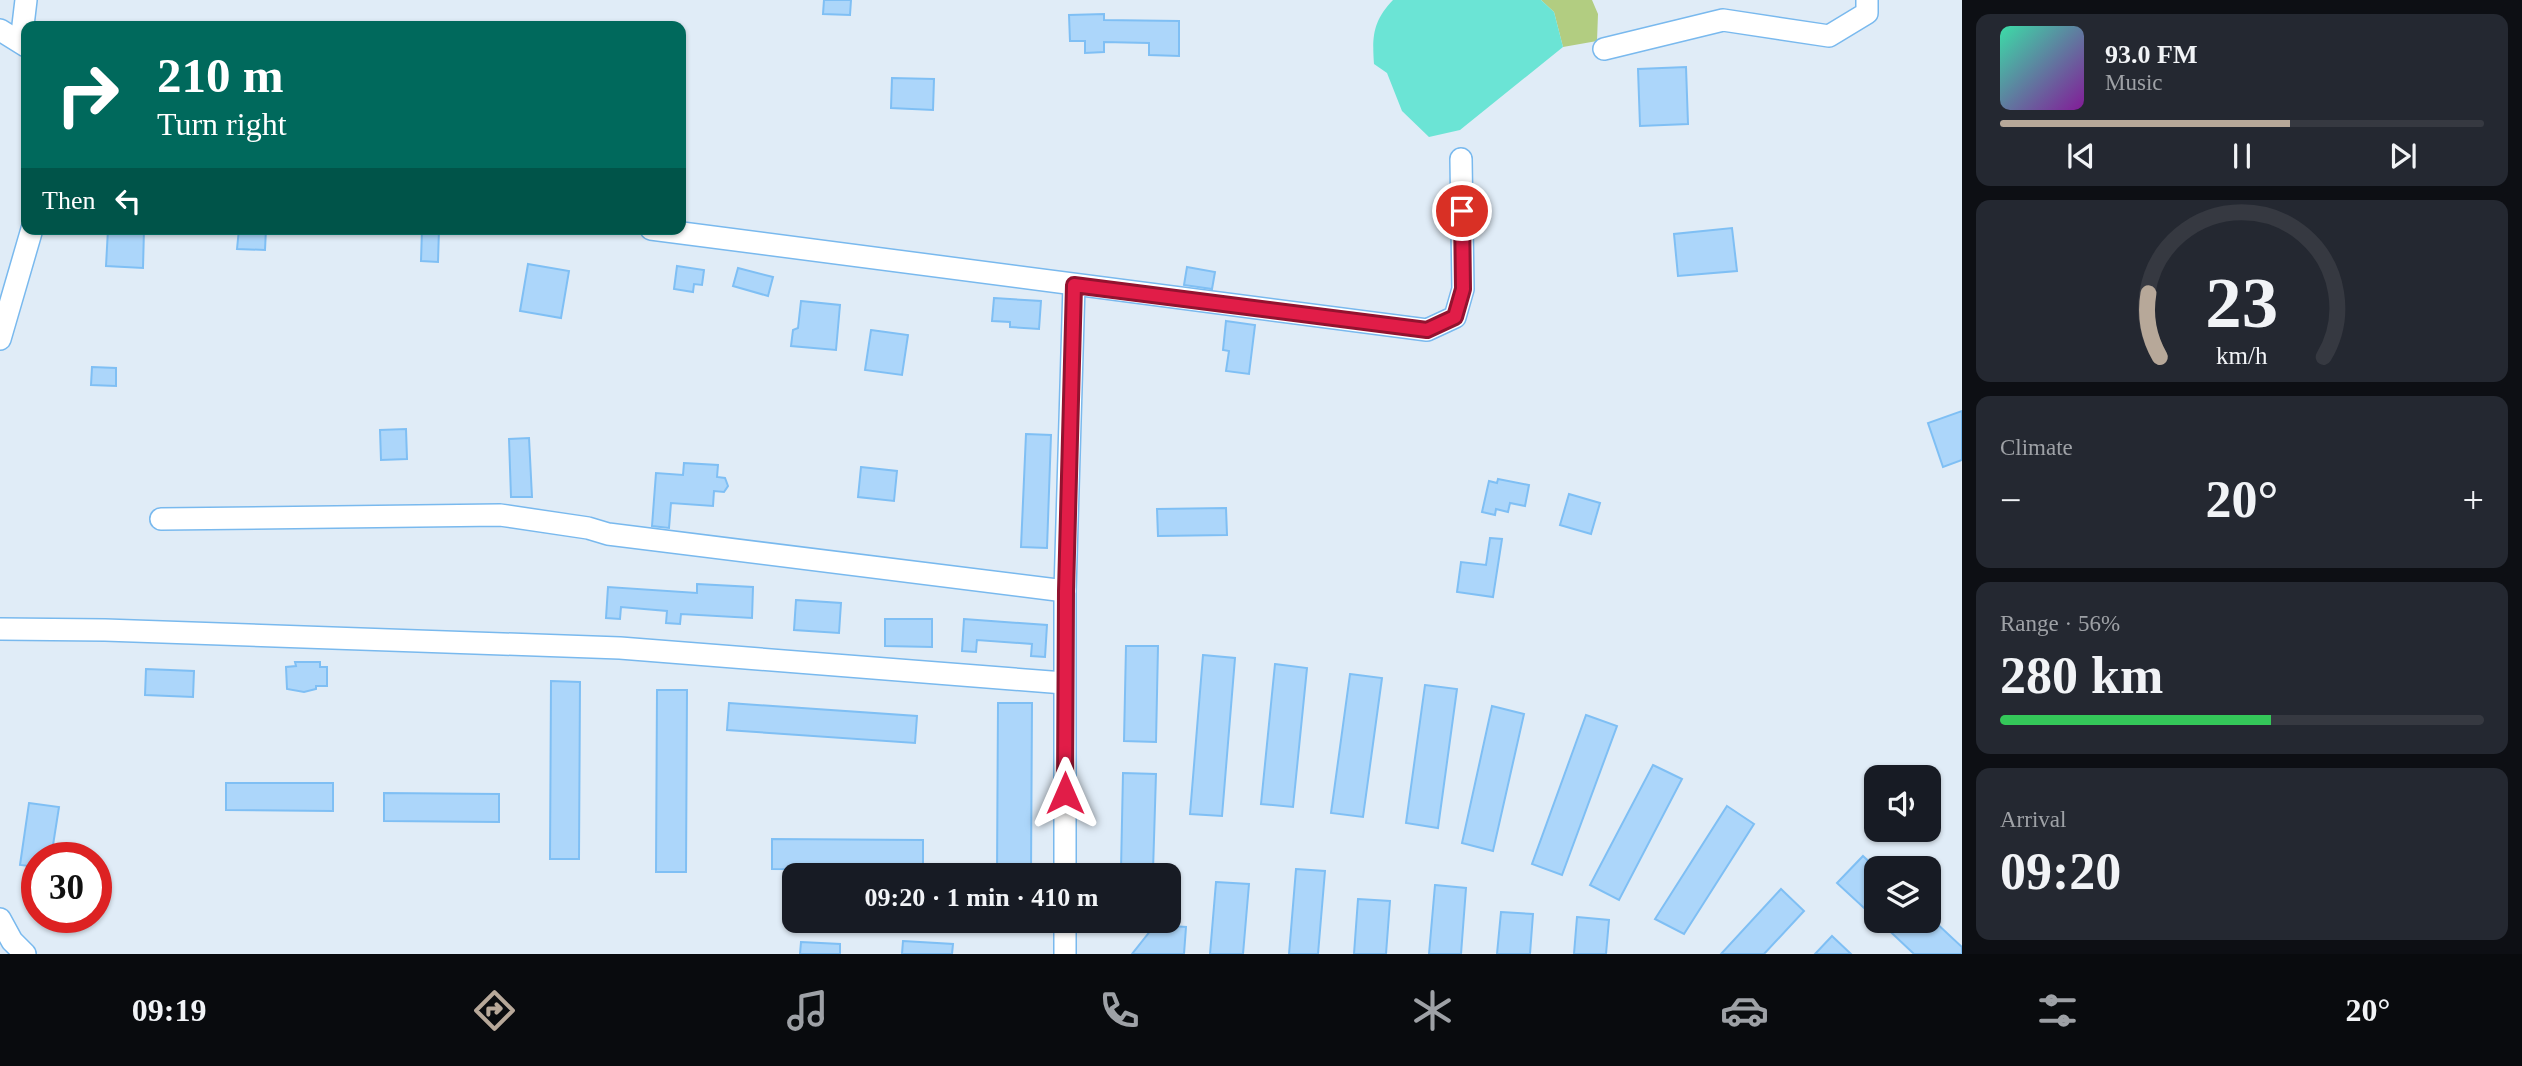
<!DOCTYPE html>
<html lang="en">
<head>
<meta charset="utf-8">
<style>
	body { margin:0; font-family:Georgia,serif; background:#242831; color:#f1f3f6; height:100vh; display:flex; flex-direction:column; font-size:26px; white-space:nowrap }
	* { box-sizing:border-box; margin:0 }
	p { font-size:23px; color:#9ea1a6 }
	.icon { flex:none; width:38px; height:38px; fill:none; stroke:currentColor; stroke-width:2; stroke-linecap:round; stroke-linejoin:round }
	.map { position:relative; flex:1; overflow:hidden }
	.drawer { display:flex; flex-direction:column; gap:14px; padding:14px; background:#0d0f14; width:560px }
	.drawer>* { flex:none }
	.guide { position:absolute; left:21px; top:21px; width:665px; height:214px; border-radius:14px; box-shadow:0 2px 5px #0004; background:#00695c; color:#fff; overflow:hidden }
	.fabs { position:absolute; left:1864px; top:765px; display:grid; gap:14px }
	.fabs a { display:grid; place-items:center; width:77px; height:77px; border-radius:14px; background:#171b24; box-shadow:0 2px 5px #0004; font-size:35px }
	.speed { position:absolute; left:21px; top:842px; display:flex; gap:14px; font-size:35px; font-weight:700; text-align:center }
	.speed>* { display:grid; place-content:center; width:91px; height:91px; border-radius:50%; background:#171b24; box-shadow:0 2px 5px #0004; line-height:1 }
	.speed .limit { border:10px solid #d22; background:#fff; color:#111 }
	.pin { position:absolute; display:grid; place-items:center; width:60px; height:60px; color:#fff; margin:-30px; border:4px solid #fff; border-radius:50%; box-shadow:0 2px 7px #0007 }
	.me { position:absolute; width:77px; margin:-38px; rotate:0deg; stroke-linejoin:round; filter:drop-shadow(0 0 5px #0008) }
	.turn { display:flex; align-items:center; gap:24px; height:147px; padding:0 21px; font-size:32px }
	.turn .icon { width:91px; height:91px; stroke-width:2.5 }
	.turn b { display:block; font-size:49px; line-height:60px }
	.then { display:flex; align-items:center; height:66px; padding:0 21px; background:#0003; gap:14px; font-size:26px }
	.big { font-size:52px; font-weight:700; line-height:1.1 }
	.drawer .widget { flex:1; display:flex; flex-direction:column; justify-content:center; gap:10px; min-width:0; padding:0 24px; border-radius:14px; background:#242831 }
	.drawer .dial { align-items:center; gap:0 }
	.dial svg { height:182px; overflow:visible; fill:none; stroke:#363941; stroke-width:7; stroke-linecap:round; text-anchor:middle }
	.dial text { fill:#f1f3f6; stroke:none }
	.song { display:flex; align-items:center; gap:21px }
	.cover { width:84px; height:84px; border-radius:10px; background:linear-gradient(135deg,hsl(160 70% 55%),hsl(290 70% 35%)) }
	.played { height:7px; border-radius:4px; background:linear-gradient(90deg,#b7a899 60%,#363941 60%) }
	.keys { display:flex; justify-content:space-around; direction:ltr }
	.heat { display:flex; justify-content:space-between; align-items:center; font-size:38px; direction:ltr }
	.charge { height:10px; border-radius:5px; background:linear-gradient(90deg,#34c759 56%,#363941 0) }
	.trip { position:absolute; left:782px; top:863px; width:399px; height:70px; border-radius:14px; background:#171b24; box-shadow:0 2px 5px #0004; font-weight:700; line-height:70px; text-align:center }
	.dock { display:flex; height:112px; justify-content:space-around; align-items:center; background:#090b0e; color:#9ea1a6 }
	.dock .icon { width:49px; height:49px }
	.dock .current { color:#b7a899 }
	.dock b { font-size:32px; color:#f1f3f6 }
	main { display:flex; flex:1; min-height:0 }
	.map>svg:first-child { display:block }
	.green { fill:#b2cd81 }
	.water { fill:#6be4d5 }
	.building { fill:#acd6fa; stroke:#7fbff4; stroke-width:2 }
	.lines { fill:none; stroke-linecap:round; stroke-linejoin:round }
	.minor-casing { stroke:#79b9ee; stroke-width:24 }
	.minor { stroke:#fff; stroke-width:21 }
	.route-casing { stroke:#92132f; stroke-width:18 }
	.route { stroke:#e11d48; stroke-width:12 }
</style>
</head>
<body>
<main>
<div class="map">
<svg width="1962" height="954" viewBox="0 0 1962 954">
	<rect width="100%" height="100%" fill="#e0ecf7"/>
	<polygon class="green" points="1541,0 1592,0 1598,14 1597,41 1563,47 1554,12"/>
	<path class="water" d="M1393,0H1541L1554,12L1563,47L1460,130L1429,137L1402,111L1387,73L1374,64C1372,36 1373,21 1393,0Z"/>
	<g class="building">
		<polygon points="824,0 851,0 850,15 823,14"/>
		<polygon points="1104,14 1104,20 1179,21 1179,56 1149,55 1149,43 1104,42 1104,52 1085,53 1085,41 1070,41 1069,15"/>
		<polygon points="1686,67 1688,124 1640,126 1638,69"/>
		<polygon points="892,78 934,79 933,110 891,108"/>
		<polygon points="1732,228 1737,271 1678,276 1674,234"/>
		<polygon points="108,229 144,229 143,268 106,266"/>
		<polygon points="239,229 266,229 265,250 237,249"/>
		<polygon points="422,229 439,229 438,262 421,261"/>
		<polygon points="528,264 569,271 561,318 520,311"/>
		<polygon points="677,266 704,270 702,285 694,284 693,292 674,289"/>
		<polygon points="1187,267 1215,272 1212,289 1184,285"/>
		<polygon points="738,268 773,277 768,296 733,286"/>
		<polygon points="994,298 1041,301 1039,329 1010,327 1010,322 992,321"/>
		<polygon points="801,301 840,305 836,350 791,346 793,330 798,328"/>
		<polygon points="1226,321 1255,325 1249,374 1226,371 1229,351 1223,350"/>
		<polygon points="871,330 908,335 902,375 865,370"/>
		<polygon points="92,367 116,368 116,386 91,385"/>
		<polygon points="1962,411 1962,460 1943,467 1928,423"/>
		<polygon points="406,429 407,459 381,460 380,430"/>
		<polygon points="1026,434 1051,435 1047,548 1021,547"/>
		<polygon points="529,438 532,497 511,497 509,439"/>
		<polygon points="684,463 718,465 717,477 725,478 728,486 724,492 714,491 713,506 671,503 669,528 652,526 656,473 683,475"/>
		<polygon points="861,467 897,471 894,501 858,497"/>
		<polygon points="1498,479 1529,485 1525,506 1510,503 1508,512 1496,509 1495,515 1482,512 1489,481 1497,483"/>
		<polygon points="1569,494 1600,503 1591,534 1560,525"/>
		<polygon points="1226,508 1227,535 1158,536 1157,509"/>
		<polygon points="1490,538 1502,539 1493,597 1457,592 1461,562 1486,565"/>
		<polygon points="697,584 753,587 752,618 681,614 680,624 666,623 667,611 621,607 620,619 606,618 608,587 697,593"/>
		<polygon points="796,600 841,603 839,633 794,630"/>
		<polygon points="885,619 932,619 932,647 885,646"/>
		<polygon points="964,619 1047,625 1045,657 1031,656 1032,644 977,640 976,652 962,651"/>
		<polygon points="1126,646 1158,646 1156,742 1124,741"/>
		<polygon points="1203,655 1235,658 1222,816 1190,814"/>
		<polygon points="295,662 320,662 320,667 327,667 327,686 316,686 316,689 304,692 287,689 286,667 296,666"/>
		<polygon points="1275,664 1307,668 1293,807 1261,804"/>
		<polygon points="146,669 194,671 193,697 145,695"/>
		<polygon points="1350,674 1382,678 1363,817 1331,813"/>
		<polygon points="551,681 580,682 579,859 550,859"/>
		<polygon points="1425,685 1457,689 1438,828 1406,823"/>
		<polygon points="657,690 687,690 686,872 656,872"/>
		<polygon points="729,703 917,716 915,743 727,730"/>
		<polygon points="998,703 1032,703 1031,875 997,875"/>
		<polygon points="1492,706 1524,714 1493,851 1462,843"/>
		<polygon points="1586,715 1617,726 1562,875 1532,864"/>
		<polygon points="1653,765 1682,779 1619,900 1590,885"/>
		<polygon points="1123,773 1156,774 1153,871 1121,870"/>
		<polygon points="226,783 333,783 333,811 226,810"/>
		<polygon points="384,793 499,794 499,822 384,821"/>
		<polygon points="29,803 59,807 51,858 37,858 37,867 20,865"/>
		<polygon points="1727,806 1754,824 1684,934 1655,919"/>
		<polygon points="772,839 923,840 923,870 772,869"/>
		<polygon points="1863,856 1876,868 1876,919 1837,883"/>
		<polygon points="1296,869 1325,871 1318,954 1289,954"/>
		<polygon points="1216,882 1249,884 1243,954 1210,954"/>
		<polygon points="1435,885 1466,888 1461,954 1429,954"/>
		<polygon points="1781,889 1804,911 1764,954 1721,954"/>
		<polygon points="1358,899 1390,901 1386,954 1354,954"/>
		<polygon points="1501,912 1533,914 1530,954 1497,954"/>
		<polygon points="1577,917 1609,920 1606,954 1574,954"/>
		<polygon points="1878,920 1933,920 1962,947 1962,954 1914,954"/>
		<polygon points="1155,925 1186,927 1184,954 1132,954"/>
		<polygon points="1832,936 1851,954 1815,954"/>
		<polygon points="903,941 953,944 952,954 902,954"/>
		<polygon points="801,942 840,944 840,954 800,954"/>
	</g>
	<g class="lines">
		<g class="minor-casing">
			<g id="minor">
				<polyline points="0,30 26,46"/>
				<polyline points="21,42 26,0"/>
				<polyline points="1604,49 1723,20 1829,36 1867,13 1867,0"/>
				<polyline points="651,229 1427,330 1455,317 1463,289 1461,159"/>
				<polyline points="0,339 32,229"/>
				<polyline points="161,519 500,515 588,528 608,534 1065,591"/>
				<polyline points="0,629 105,630 620,648 1064,683"/>
				<polyline points="1065,875 1065,591 1074,285"/>
				<polyline points="0,919 12,941 25,954"/>
				<polyline points="1065,920 1065,954"/>
			</g>
		</g>
		<use href="#minor" class="minor"/>
	</g>
	<g class="lines">
		<g class="route-casing">
			<polyline id="route" points="1065,793 1066,591 1074,285 1427,330 1455,317 1463,289 1462,211"/>
		</g>
		<use href="#route" class="route"/>
	</g>
</svg>
<div class="fabs">
<a><svg class="icon" aria-label="sound" viewBox="0 0 24 24"><path d="M4 9h4l5-4v14l-5-4H4zM17 9q2 3 0 6"/></svg></a>
<a><svg class="icon" aria-label="layers" viewBox="0 0 24 24"><path d="M12 4l9 5-9 5-9-5zM3 14l9 5 9-5"/></svg></a>
</div>
<div class="speed"><div class="limit">30</div></div>
<div class="pin" style="left:1462px;top:211px;background:#d93025"><svg class="icon" aria-label="arrive" viewBox="0 0 24 24"><path d="M6 21V4h12l-3 4 3 4H6"/></svg></div>
<svg class="me" style="left:1065px;top:793px" viewBox="-20 -20 40 40"><path d="M0-17L14 15 0 8-14 15z" fill="#e11d48" stroke="#fff" stroke-width="4"/></svg>
<div class="trip">09:20 · 1 min · 410 m</div>
<div class="guide">
<div class="turn"><svg class="icon" aria-label="right" viewBox="0 0 24 24"><path d="M7 20v-9h11M14 6l5 5-5 5"/></svg><div><b>210 m</b>Turn right</div></div>
<div class="then">Then<svg class="icon" aria-label="left" viewBox="0 0 24 24"><path d="M17 20v-9H6M10 6l-5 5 5 5"/></svg></div>
</div>
</div>
<section class="drawer">
<div class="widget">
<div class="song"><i class="cover"></i><div><b>93.0 FM</b><p>Music</p></div></div>
<div class="played"></div>
<div class="keys"><svg class="icon" aria-label="previous" viewBox="0 0 24 24"><path d="M18 5L8 12l10 7zM5 5v14"/></svg><svg class="icon" aria-label="pause" viewBox="0 0 24 24"><path d="M8 5v14M16 5v14"/></svg><svg class="icon" aria-label="next" viewBox="0 0 24 24"><path d="M6 5l10 7-10 7zM19 5v14"/></svg></div>
</div>
<div class="widget dial"><svg viewBox="0 0 100 80">
<path d="M14 69A42 42 0 1 1 86 69"/>
<path d="M14 69A42 42 0 0 1 9 41" stroke="#b7a899"/>
<text x="50" y="56" font-size="32" font-weight="700">23</text>
<text x="50" y="72" font-size="11">km/h</text>
</svg></div>
<div class="widget"><p>Climate</p>
<div class="heat"><a>−</a><b class="big">20°</b><a>+</a></div>
</div>
<div class="widget"><p>Range · 56%</p><b class="big">280 km</b><div class="charge"></div></div>
<div class="widget"><p>Arrival</p><b class="big">09:20</b></div>
</section>
</main>
<nav class="dock">
<b>09:19</b>
<svg class="icon current" aria-label="directions" viewBox="0 0 24 24"><path d="M12 3l9 9-9 9-9-9zM9 14v-3h6M13 9l2 2-2 2"/></svg>
<svg class="icon" aria-label="music" viewBox="0 0 24 24"><path d="M9 18V5l10-2v13"/><circle cx="6" cy="18" r="3"/><circle cx="16" cy="16" r="3"/></svg>
<svg class="icon" aria-label="phone" viewBox="0 0 24 24"><path d="M5 4h4l2 5-3 2q2 4 5 5l2-3 5 2v4C11 20 4 13 5 4z"/></svg>
<svg class="icon" aria-label="climate" viewBox="0 0 24 24"><path d="M12 3v18M4 7l16 10M4 17L20 7"/></svg>
<svg class="icon" aria-label="car" viewBox="0 0 24 24"><path d="M5 17H2v-5l4-1 3-4h7l3 4 3 1v5h-3M9 17h6M6 11h13"/><circle cx="7" cy="17" r="2"/><circle cx="17" cy="17" r="2"/></svg>
<svg class="icon" aria-label="filters" viewBox="0 0 24 24"><path d="M4 7h16M4 17h16"/><circle cx="9" cy="7" r="2"/><circle cx="15" cy="17" r="2"/></svg>
<b>20°</b>
</nav>
</body>
</html>
